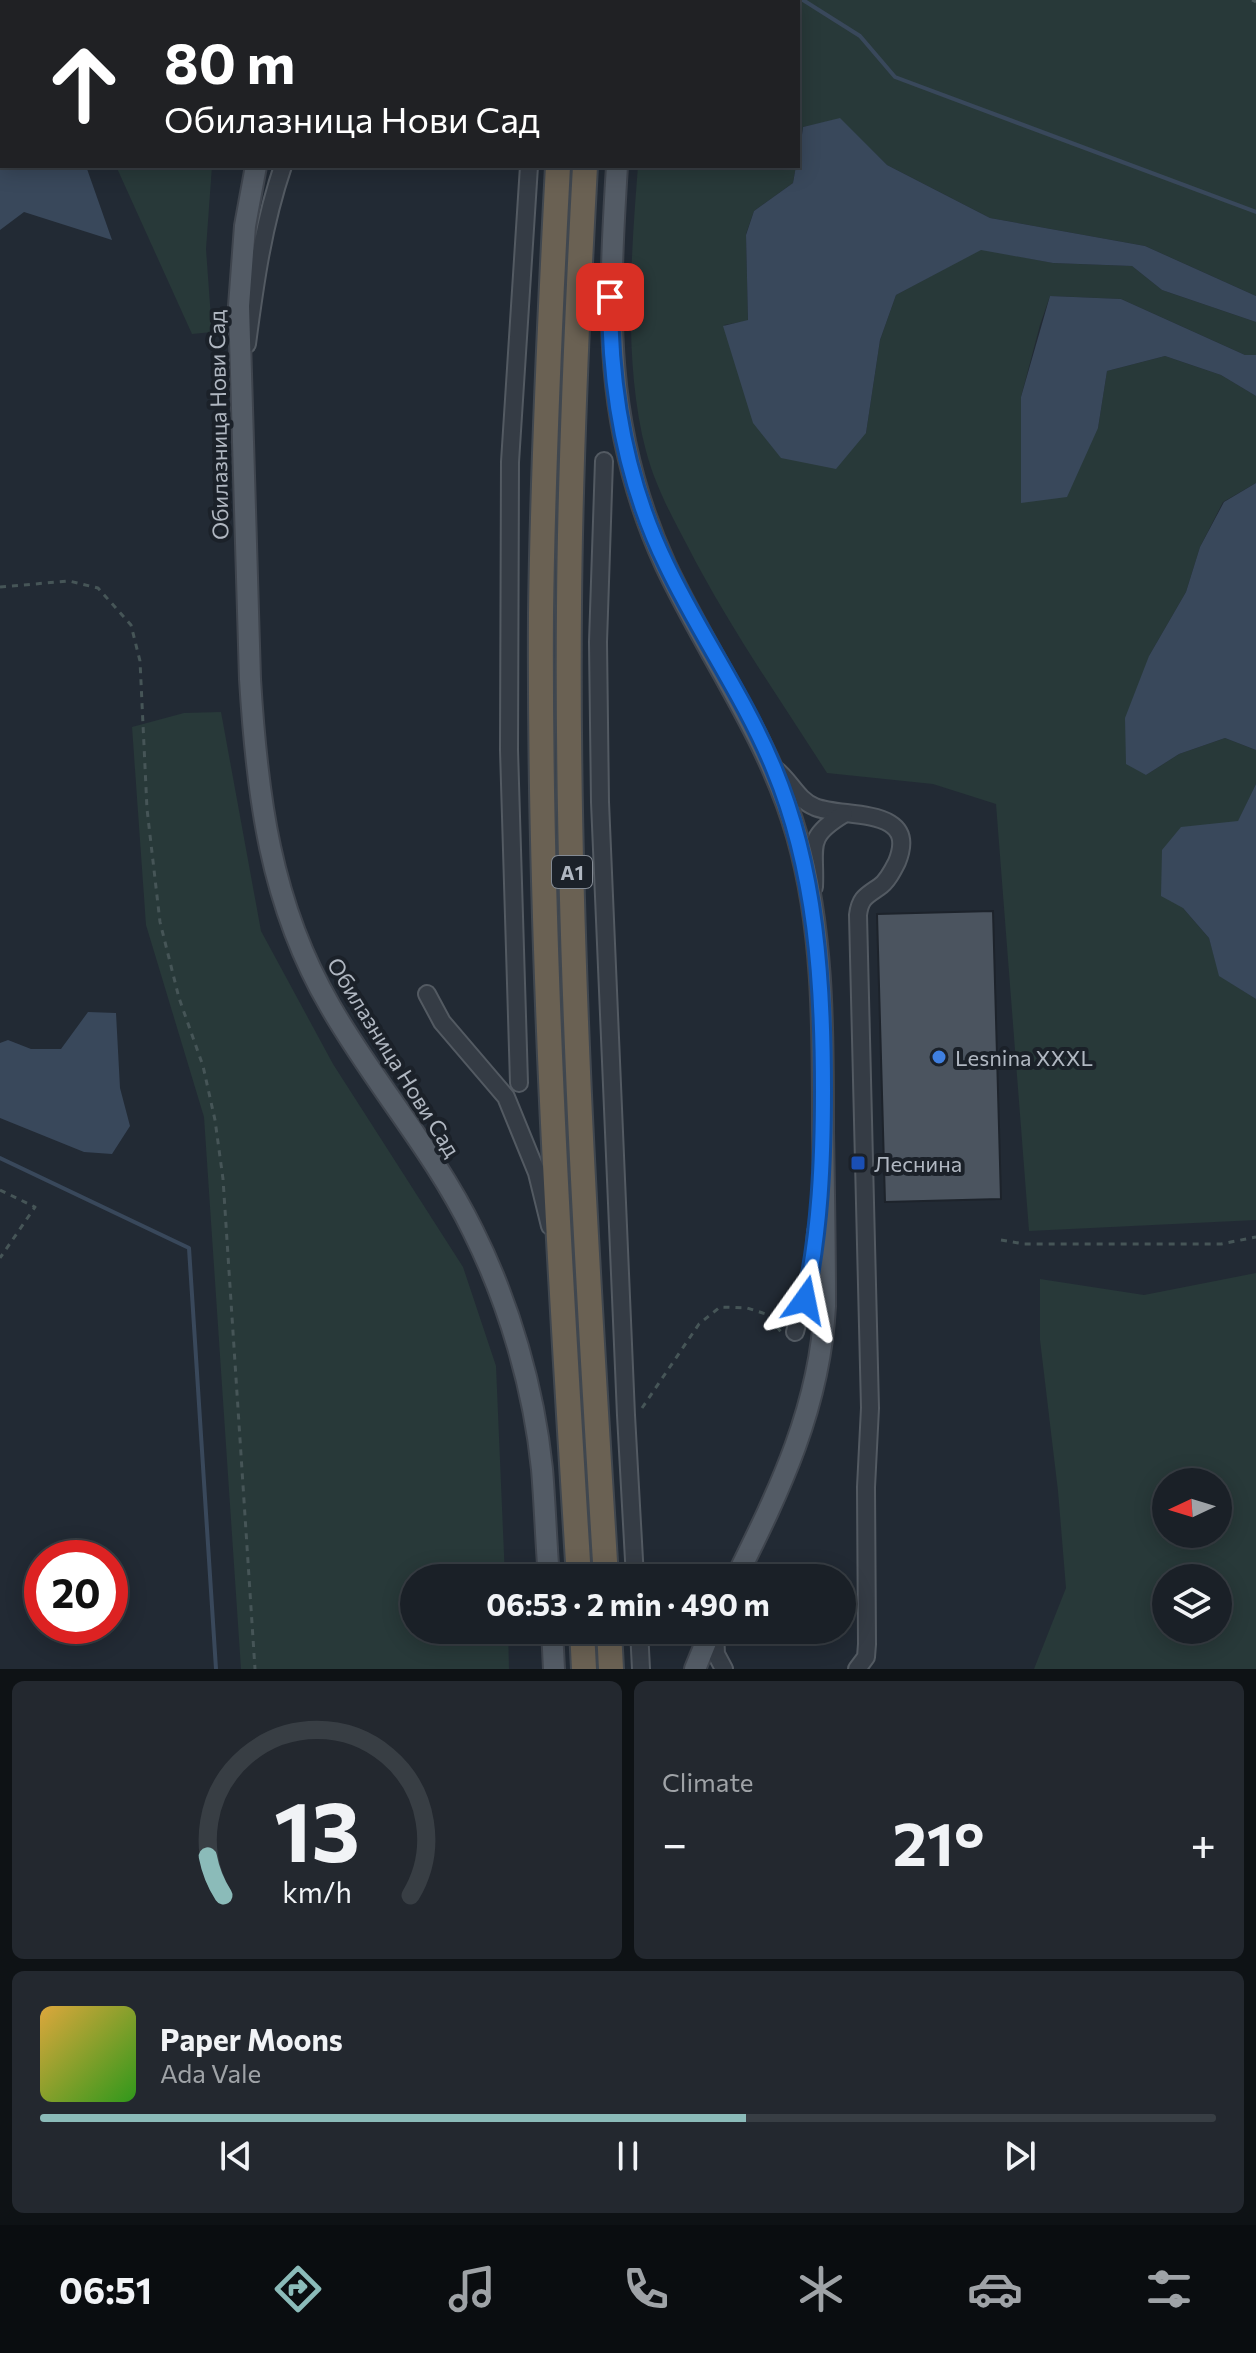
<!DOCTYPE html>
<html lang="en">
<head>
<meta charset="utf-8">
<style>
	body { margin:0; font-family:Commissioner,sans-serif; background:#23282f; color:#f1f3f6; height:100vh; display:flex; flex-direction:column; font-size:30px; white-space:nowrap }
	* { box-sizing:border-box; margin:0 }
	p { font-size:26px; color:#9fa3a7 }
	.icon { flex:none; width:44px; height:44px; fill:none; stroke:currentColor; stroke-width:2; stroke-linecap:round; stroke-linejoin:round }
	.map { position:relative; height:1669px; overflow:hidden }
	.sheet { display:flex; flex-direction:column; gap:12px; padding:12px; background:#0e1215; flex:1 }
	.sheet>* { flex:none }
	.guide { position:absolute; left:0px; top:0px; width:800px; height:168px; box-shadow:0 4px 20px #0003,0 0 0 2px #383e44; background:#202124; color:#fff; overflow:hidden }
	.needle { width:52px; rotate:266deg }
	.fabs { position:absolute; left:1152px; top:1468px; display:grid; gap:16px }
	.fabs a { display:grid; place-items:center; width:80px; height:80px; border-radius:50%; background:#1a2027; box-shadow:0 4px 20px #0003,0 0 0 2px #383e44; font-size:40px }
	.speed { position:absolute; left:24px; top:1540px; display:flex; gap:16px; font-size:40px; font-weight:700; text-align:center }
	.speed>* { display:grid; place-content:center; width:104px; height:104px; border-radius:50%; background:#1a2027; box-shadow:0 4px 20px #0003,0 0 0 2px #383e44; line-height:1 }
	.speed .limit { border:12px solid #d22; background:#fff; color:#111 }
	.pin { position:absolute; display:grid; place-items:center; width:68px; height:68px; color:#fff; margin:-34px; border-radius:16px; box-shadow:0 4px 12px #0006 }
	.me { position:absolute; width:88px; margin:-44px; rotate:12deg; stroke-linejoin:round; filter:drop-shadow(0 0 6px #0008) }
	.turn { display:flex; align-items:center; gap:28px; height:168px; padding:0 32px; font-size:36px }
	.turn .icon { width:104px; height:104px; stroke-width:2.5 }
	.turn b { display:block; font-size:56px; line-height:68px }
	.big { font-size:60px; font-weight:700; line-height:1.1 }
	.sheet .widget { flex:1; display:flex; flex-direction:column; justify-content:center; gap:12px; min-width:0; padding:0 28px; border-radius:12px; background:#23282f }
	.sheet .dial { align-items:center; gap:0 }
	.dial svg { height:208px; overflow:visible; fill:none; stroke:#383e44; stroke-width:7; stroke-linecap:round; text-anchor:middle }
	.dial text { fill:#f1f3f6; stroke:none }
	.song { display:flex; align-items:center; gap:24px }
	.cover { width:96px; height:96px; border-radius:12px; background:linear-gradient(135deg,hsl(40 70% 55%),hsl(110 70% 35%)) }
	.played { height:8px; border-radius:4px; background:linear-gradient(90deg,#8bbbb9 60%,#383e44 60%) }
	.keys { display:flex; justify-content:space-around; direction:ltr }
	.heat { display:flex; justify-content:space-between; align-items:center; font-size:44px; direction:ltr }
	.sheet .tiles { flex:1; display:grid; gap:12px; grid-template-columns:1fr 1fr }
	.widget:last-child { grid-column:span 2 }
	.trip { position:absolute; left:400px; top:1564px; width:456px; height:80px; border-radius:40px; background:#1a2027; box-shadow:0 4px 20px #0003,0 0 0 2px #383e44; font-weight:700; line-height:80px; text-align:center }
	.tab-bar { display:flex; height:128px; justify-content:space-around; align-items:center; background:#0a0d10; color:#9fa3a7 }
	.tab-bar .icon { width:56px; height:56px }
	.tab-bar .selected { color:#8bbbb9 }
	.tab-bar b { font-size:36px; color:#f1f3f6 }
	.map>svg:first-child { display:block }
	.green { fill:#283939; fill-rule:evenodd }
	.water { fill:#39485b }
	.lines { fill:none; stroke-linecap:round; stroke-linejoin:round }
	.stream { stroke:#39485b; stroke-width:4 }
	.building { fill:#4b545f; stroke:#1d232b; stroke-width:2 }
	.minor-casing { stroke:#535a62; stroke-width:20 }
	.major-casing { stroke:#3f454e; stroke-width:24 }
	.highway-casing { stroke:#40474f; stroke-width:28 }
	.path { stroke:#465557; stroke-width:3; stroke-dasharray:6 6; stroke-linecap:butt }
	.minor { stroke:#353c45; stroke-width:16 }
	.major { stroke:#535b65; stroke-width:20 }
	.highway { stroke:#6a6153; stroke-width:24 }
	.route-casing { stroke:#114b97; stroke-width:20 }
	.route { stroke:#1a73e8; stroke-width:14 }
	.shop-dot { fill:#3f7fe0; stroke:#1b2129; stroke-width:3 }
	.transit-dot { fill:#1a4fb4; stroke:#1b2129; stroke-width:3 }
	.labels { text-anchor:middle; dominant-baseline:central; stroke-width:8; stroke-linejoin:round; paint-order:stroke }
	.shield { fill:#1b2129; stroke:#838a93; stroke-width:2 }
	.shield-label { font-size:20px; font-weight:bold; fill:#b0b7c1 }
	.street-label { font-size:22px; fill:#b0b7c1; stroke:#1b2129 }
	.poi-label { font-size:22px; fill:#b0b7c1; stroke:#1b2129; text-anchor:start }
</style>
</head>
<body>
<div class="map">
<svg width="1256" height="1669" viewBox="0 0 1256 1669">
	<rect width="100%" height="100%" fill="#222a34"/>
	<g class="green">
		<polygon points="651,0 1256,0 1256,296 1145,246 990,218 887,165 840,119 803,127 798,153 798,2 651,2"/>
		<polygon points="116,166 212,166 206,249 212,332 192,334"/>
		<path d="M638,166H796L793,183L754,211L746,234L748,321L724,325L866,433L880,340L896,295L981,249L1053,263L1132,266L1162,290L1256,322V355H1245L1121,299L1050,296L1040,325L1021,397L1098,428L1107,371L1165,356L1221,375L1256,396V483L1223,502L1200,547L1186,592L1149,656L1146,775L1179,754L1225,738L1256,750V784L1238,822L1183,908L1209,938L1220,976L1256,999V1220L1029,1231L996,804L933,784L827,773C779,698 728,625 687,545C671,515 655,485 646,451C623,363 631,255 638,166Z"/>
		<polygon points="221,712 261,931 333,1064 463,1267 496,1366 505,1578 414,1578 414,1630 508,1630 509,1669 241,1669 204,1117 146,925 132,727 184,713"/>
		<path d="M1256,1273V1669H1034L1066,1588L1058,1491L1040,1340V1279L1144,1295ZM1218,1482V1534H1166V1482ZM1218,1578V1630H1166V1578Z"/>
	</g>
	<g class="water">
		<polygon points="0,36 2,166 86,166 112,240 24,212 0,230"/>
		<polygon points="840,118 887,165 990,218 1145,246 1256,296 1256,322 1162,290 1132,266 1053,263 981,250 896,295 880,340 866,433 836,469 781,458 753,423 723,326 748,320 746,235 754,211 793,183 796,166 798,166 803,127"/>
		<polygon points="1050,296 1121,299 1245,355 1256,355 1256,396 1221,375 1165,356 1107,371 1098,428 1067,497 1021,503 1021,397"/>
		<polygon points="1256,483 1256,750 1225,738 1179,754 1146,775 1126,764 1125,718 1149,656 1186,592 1200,547 1224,502"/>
		<polygon points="1256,784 1256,999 1219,976 1209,938 1183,908 1161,896 1162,850 1181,827 1238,821"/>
		<polygon points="88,1012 116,1013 120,1088 130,1126 112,1154 84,1152 0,1118 0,1043 8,1040 31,1049 61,1049"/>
	</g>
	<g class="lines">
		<g class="stream">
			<polyline points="803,0 860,36 895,77 1256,212"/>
			<polyline points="0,1158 189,1248 216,1669"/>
		</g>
	</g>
	<polygon class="building" points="993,911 1001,1199 885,1202 877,914"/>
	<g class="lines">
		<g class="minor-casing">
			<g id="minor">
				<polyline points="382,2 384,0"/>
				<polyline points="422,2 422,0"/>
				<polyline points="540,2 540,0"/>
				<path d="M247,344C255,283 263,225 283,166"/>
				<polyline points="604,461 598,642 600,802 626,1415 635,1578"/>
				<path d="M775,769C790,780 797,800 815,807C843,819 920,805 897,862C893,870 887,882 879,887C866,896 860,898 858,915L870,1408L866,1487L867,1644L866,1657L857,1669"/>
				<path d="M814,887C816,847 804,838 844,814"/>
				<polyline points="427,994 442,1022 506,1097 537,1173 550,1226"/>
				<polyline points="519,1083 509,750 510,462 529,166"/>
				<polyline points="795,1332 814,1259 816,1232"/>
				<polyline points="639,1630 641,1669"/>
				<polyline points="715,1630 716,1654 724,1669"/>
			</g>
		</g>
		<g class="major-casing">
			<g id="major">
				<polyline points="320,2 321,0"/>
				<polyline points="628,2 628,0"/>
				<path d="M256,166L245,226L239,306L250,679C257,795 270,903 330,1006C374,1083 434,1151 473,1231C509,1303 534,1389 542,1469C545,1505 546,1542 549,1578"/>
				<path d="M617,166C608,310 603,428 665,564C708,656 769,737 797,836C824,931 823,1032 823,1131C824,1189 825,1248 825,1306C820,1407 780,1489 736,1578"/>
				<polyline points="552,1630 554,1669"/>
				<polyline points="695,1669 711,1630"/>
			</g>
		</g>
		<g class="highway-casing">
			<g id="highway">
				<polyline points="571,2 571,0"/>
				<polyline points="597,2 597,0"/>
				<path d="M558,166C550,315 543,464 541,613C539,935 559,1257 579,1578"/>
				<path d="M585,166C577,313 570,459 569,606C566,930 586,1254 606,1578"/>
				<polyline points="582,1630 584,1669"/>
				<polyline points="609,1630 611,1669"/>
			</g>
		</g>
		<g class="path">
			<polyline points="1252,0 1256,2"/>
			<polyline points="0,587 69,581 98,588 131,625 140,661 147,809 160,922 179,998 203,1066 215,1120 223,1179 255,1669"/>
			<polyline points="0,1190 35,1207 0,1258"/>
			<polyline points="1001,1240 1024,1244 1221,1244 1256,1237"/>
			<polyline points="642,1408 699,1324 720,1307 747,1308 766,1314 782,1333"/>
		</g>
		<use href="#minor" class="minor"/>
		<use href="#major" class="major"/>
		<use href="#highway" class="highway"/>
	</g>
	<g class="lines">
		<g class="route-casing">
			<path id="route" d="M610,297C610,391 625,481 667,566C700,635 745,698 774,769C816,870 823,982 823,1090C823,1160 820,1231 805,1300"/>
		</g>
		<use href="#route" class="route"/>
	</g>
	<circle class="shop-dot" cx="939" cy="1057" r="8"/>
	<rect class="transit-dot" x="850" y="1155" width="16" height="16" rx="4"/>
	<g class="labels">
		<rect class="shield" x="552" y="856" width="40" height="32" rx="6"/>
		<g class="shield-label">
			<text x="572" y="872">A1</text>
		</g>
		<g class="street-label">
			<text transform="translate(218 425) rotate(-91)">Обилазница Нови Сад</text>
			<text transform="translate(394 1057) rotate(58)">Обилазница Нови Сад</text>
		</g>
		<g class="poi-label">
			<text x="955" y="1057">Lesnina XXXL</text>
			<text x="874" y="1163">Леснина</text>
		</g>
	</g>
</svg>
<div class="fabs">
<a><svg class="needle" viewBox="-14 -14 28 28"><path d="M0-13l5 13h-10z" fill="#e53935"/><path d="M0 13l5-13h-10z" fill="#9fa3a7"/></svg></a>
<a><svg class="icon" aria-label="layers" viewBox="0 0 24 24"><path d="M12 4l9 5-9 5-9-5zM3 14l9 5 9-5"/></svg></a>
</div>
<div class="speed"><div class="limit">20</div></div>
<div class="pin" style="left:610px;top:297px;background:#d93025"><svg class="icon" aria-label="arrive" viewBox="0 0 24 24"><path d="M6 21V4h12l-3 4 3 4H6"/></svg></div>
<svg class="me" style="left:805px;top:1300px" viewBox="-20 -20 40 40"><path d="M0-17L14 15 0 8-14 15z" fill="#1a73e8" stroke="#fff" stroke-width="4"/></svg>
<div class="trip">06:53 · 2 min · 490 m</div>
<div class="guide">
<div class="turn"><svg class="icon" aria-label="ahead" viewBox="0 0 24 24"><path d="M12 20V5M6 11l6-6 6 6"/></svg><div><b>80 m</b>Обилазница Нови Сад</div></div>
</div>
</div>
<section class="sheet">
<div class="tiles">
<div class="widget dial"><svg viewBox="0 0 100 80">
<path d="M14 69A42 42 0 1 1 86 69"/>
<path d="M14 69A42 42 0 0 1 8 54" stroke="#8bbbb9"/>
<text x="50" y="56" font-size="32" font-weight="700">13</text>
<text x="50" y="72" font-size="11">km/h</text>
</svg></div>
<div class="widget"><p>Climate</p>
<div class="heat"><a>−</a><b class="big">21°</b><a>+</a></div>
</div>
<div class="widget">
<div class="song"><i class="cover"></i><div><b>Paper Moons</b><p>Ada Vale</p></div></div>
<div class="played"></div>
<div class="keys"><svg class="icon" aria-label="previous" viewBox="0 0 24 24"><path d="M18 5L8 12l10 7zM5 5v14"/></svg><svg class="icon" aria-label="pause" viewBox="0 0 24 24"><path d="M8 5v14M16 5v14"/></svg><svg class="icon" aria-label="next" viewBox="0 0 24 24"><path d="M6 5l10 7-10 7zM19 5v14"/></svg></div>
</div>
</div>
</section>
<nav class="tab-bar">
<b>06:51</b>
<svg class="icon selected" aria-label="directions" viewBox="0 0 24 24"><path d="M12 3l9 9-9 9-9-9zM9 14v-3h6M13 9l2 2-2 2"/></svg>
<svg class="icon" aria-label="music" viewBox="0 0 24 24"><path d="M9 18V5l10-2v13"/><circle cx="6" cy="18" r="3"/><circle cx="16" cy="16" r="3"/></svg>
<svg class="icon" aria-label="phone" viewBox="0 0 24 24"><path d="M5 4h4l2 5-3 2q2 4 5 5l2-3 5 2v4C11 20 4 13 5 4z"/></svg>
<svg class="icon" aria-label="climate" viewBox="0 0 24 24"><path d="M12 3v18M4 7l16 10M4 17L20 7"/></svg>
<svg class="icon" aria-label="car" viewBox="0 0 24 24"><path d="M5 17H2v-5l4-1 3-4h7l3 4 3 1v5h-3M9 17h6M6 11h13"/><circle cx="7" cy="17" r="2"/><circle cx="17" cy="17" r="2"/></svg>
<svg class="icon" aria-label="filters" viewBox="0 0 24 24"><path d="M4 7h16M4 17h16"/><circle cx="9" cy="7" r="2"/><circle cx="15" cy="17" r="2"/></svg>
</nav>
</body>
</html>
